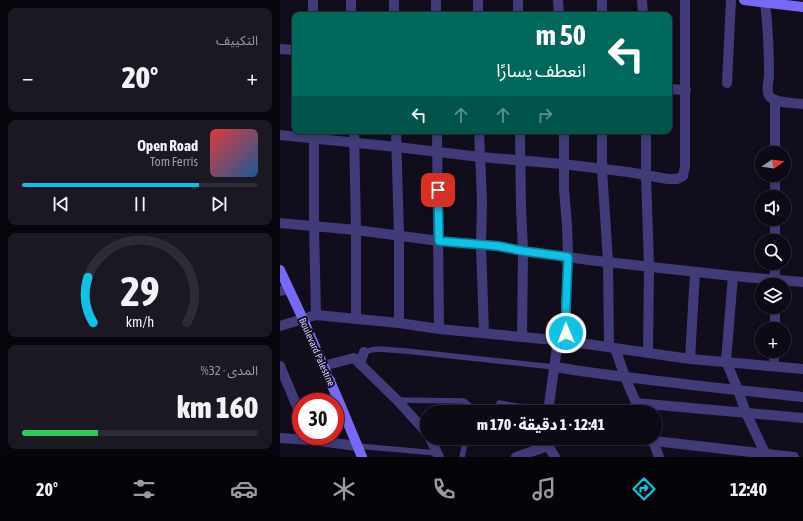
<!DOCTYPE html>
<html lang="ar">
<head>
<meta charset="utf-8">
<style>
	body { margin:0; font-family:"Asap Condensed","Noto Sans Arabic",sans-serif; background:#1b1823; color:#f1f3f6; direction:rtl; height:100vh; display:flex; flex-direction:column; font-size:15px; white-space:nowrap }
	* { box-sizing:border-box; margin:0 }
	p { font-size:13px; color:#9a9aa1 }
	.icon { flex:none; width:22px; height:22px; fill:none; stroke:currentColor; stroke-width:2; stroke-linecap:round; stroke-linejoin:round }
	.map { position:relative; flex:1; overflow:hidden; direction:ltr }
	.drawer { display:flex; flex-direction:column; gap:8px; padding:8px; background:#07060c; width:280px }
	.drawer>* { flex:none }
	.top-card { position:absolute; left:12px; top:12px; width:380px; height:122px; border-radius:8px; box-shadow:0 2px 6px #0003,0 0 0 1px #2d2b35; direction:rtl; background:#00695c; color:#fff; overflow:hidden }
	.needle { width:26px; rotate:77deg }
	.buttons { position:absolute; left:475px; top:146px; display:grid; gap:8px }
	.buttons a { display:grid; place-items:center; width:36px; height:36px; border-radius:50%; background:#0d0a16; box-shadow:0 2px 6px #0003,0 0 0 1px #2d2b35; font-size:20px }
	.speed { position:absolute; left:12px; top:393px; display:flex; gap:8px; font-size:20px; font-weight:700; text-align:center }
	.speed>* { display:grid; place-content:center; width:52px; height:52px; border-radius:50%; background:#0d0a16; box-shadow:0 2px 6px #0003,0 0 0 1px #2d2b35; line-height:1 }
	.speed .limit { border:6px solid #d22; background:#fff; color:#111 }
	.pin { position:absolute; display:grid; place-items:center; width:34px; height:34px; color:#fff; margin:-17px; border-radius:8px; box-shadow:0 2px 6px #0006 }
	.me { position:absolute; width:44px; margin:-22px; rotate:359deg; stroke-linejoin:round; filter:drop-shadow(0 0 3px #0008) }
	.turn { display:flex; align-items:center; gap:14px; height:84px; padding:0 20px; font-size:18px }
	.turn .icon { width:52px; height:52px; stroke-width:2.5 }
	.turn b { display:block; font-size:28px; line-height:34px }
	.lanes { display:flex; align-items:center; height:38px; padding:0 20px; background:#0003; justify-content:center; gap:20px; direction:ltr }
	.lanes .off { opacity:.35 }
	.big { font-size:30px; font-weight:800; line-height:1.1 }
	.drawer .card { flex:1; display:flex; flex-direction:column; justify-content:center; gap:6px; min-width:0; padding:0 14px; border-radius:8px; background:#1b1823 }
	.drawer .dial { align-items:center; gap:0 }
	.dial svg { height:104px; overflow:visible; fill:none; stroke:#2d2b35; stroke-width:7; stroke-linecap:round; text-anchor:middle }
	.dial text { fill:#f1f3f6; stroke:none }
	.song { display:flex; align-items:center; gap:12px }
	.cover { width:48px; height:48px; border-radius:6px; background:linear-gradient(135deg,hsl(0 70% 55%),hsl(210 70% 35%)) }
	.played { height:4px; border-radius:2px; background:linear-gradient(90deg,#0fc2e5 75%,#2d2b35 75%) }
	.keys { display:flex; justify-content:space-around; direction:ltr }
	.heat { display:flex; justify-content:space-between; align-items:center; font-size:22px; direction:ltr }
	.charge { height:6px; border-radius:3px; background:linear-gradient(90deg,#34c759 32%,#2d2b35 0) }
	.trip { position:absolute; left:140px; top:405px; width:242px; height:40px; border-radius:20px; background:#0d0a16; box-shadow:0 2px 6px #0003,0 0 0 1px #2d2b35; font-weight:800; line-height:40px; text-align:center; direction:rtl }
	.tab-bar { display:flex; height:64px; justify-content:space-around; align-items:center; background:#050409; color:#9a9aa1 }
	.tab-bar .icon { width:28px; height:28px }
	.tab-bar .selected { color:#0fc2e5 }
	.tab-bar b { font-size:18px; color:#f1f3f6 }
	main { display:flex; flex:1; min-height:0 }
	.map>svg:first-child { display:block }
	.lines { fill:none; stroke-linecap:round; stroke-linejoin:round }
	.lane { stroke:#413b79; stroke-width:5.5 }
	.street { stroke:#413b79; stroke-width:10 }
	.secondary { stroke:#766af5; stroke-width:10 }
	.route-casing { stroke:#0a7e95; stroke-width:10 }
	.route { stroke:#0fc2e5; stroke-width:7 }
	.labels { text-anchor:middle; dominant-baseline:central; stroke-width:4; stroke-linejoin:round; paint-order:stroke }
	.street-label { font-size:10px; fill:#d5cdfc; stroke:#110d1d }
</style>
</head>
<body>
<main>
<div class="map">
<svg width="523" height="457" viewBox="0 0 523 457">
	<rect width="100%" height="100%" fill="#110d1d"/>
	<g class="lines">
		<g class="lane">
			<polyline points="82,353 91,350 98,349 126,351 274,367"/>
			<polyline points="118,400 184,401 190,406 190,412"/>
			<polyline points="219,403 268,411"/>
			<polyline points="77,446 157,453"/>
			<polyline points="182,457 186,438"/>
		</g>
		<g class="street">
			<polyline points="33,0 33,15"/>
			<polyline points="71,0 71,15"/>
			<polyline points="114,0 114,15"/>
			<polyline points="198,0 198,15"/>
			<polyline points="238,0 238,15"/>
			<polyline points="278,0 279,15"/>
			<polyline points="322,0 322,15"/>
			<polyline points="362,0 363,15"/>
			<path d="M485,2C488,27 489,52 489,76C488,82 486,92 490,97C496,103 515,103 523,104"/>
			<polyline points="156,15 156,0"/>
			<polyline points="0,49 15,50"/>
			<polyline points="447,83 451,0"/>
			<polyline points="389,89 406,90"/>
			<polyline points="495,100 495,153"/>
			<polyline points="34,131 34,226 36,315"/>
			<polyline points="74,131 76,230 76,319"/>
			<polyline points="116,131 119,236 119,323"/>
			<polyline points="157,131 159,329"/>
			<polyline points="199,131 202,201 201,245 204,333"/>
			<polyline points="240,131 241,208 243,251 242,337"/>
			<polyline points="284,131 284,189 287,225 288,257 286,307 286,341"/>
			<polyline points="322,131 322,169 328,262 329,347"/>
			<polyline points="366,131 366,175 369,266 368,353"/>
			<polyline points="0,135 117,147 200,157 283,164 348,172 388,179 397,179 403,176 405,166 405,0"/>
			<polyline points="495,175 495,197"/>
			<polyline points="495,219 495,241"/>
			<polyline points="0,223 76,230 159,241 217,246 243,251 309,260 453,276 523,282"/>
			<polyline points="453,276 446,361 458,390 466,413 487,457"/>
			<polyline points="495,285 495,263"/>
			<polyline points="0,291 8,289"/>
			<polyline points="0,326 36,315 119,323 159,329 242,337 286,341 410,359 523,369"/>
			<polyline points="495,329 495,307"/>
			<polyline points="335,348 345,377 360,412"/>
			<polyline points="410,359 415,272"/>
			<polyline points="80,364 84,352"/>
			<polyline points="0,366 21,416"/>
			<polyline points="43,366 74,358 117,400 147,433"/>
			<polyline points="494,366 494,351"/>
			<path d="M274,367C357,380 440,388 523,397"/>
			<polyline points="356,403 523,418"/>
			<polyline points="268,412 278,340"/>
			<polyline points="0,438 31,440 77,446"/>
			<polyline points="150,438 159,457"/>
			<polyline points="266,438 268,446 275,457"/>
			<polyline points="348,438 514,457"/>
			<polyline points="372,438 379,457"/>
			<polyline points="236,457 268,446"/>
		</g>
		<g class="secondary">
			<polyline points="464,0 523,7"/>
			<polyline points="0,270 23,319 60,404 82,457"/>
		</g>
	</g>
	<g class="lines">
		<g class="route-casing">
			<polyline id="route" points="158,190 159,241 218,246 243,251 288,257 286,306 286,333"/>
		</g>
		<use href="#route" class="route"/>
	</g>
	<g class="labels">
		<g class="street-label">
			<text transform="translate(37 352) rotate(66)">Boulevard Palestine</text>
		</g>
	</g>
</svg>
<div class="buttons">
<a><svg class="needle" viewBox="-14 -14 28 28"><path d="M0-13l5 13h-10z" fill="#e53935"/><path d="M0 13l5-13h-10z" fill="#9a9aa1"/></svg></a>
<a><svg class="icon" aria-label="sound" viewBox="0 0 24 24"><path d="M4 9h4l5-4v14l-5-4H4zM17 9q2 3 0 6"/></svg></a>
<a><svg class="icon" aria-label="search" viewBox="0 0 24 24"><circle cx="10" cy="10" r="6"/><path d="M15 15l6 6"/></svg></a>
<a><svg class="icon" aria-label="layers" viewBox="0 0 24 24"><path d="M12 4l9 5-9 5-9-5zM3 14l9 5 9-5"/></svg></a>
<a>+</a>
</div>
<div class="speed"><div class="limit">30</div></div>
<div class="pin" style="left:158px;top:190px;background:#d93025"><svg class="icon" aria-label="arrive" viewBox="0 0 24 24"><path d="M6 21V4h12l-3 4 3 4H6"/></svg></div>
<svg class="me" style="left:286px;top:333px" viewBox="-20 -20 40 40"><circle r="17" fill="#0fc2e5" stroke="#fff" stroke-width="3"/><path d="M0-11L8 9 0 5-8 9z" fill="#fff"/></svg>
<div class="trip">12:41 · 1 دقيقة · 170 m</div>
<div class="top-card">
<div class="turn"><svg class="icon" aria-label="left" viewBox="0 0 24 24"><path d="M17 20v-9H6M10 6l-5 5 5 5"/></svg><div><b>50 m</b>انعطف يسارًا</div></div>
<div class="lanes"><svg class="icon" aria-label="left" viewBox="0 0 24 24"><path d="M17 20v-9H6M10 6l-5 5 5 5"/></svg><svg class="icon off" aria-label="ahead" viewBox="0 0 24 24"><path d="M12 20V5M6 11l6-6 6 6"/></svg><svg class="icon off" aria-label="ahead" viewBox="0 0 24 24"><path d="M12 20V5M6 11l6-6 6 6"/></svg><svg class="icon off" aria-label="right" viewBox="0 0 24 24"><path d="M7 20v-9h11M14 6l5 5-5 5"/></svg></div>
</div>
</div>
<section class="drawer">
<div class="card"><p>التكييف</p>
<div class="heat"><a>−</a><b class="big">20°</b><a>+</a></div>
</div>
<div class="card">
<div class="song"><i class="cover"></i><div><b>Open Road</b><p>Tom Ferris</p></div></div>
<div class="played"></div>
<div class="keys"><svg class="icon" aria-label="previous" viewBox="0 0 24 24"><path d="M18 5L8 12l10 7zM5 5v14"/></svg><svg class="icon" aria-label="pause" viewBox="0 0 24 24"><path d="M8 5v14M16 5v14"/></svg><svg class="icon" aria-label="next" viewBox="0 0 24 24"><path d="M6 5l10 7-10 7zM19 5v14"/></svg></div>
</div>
<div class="card dial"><svg viewBox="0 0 100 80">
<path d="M14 69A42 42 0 1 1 86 69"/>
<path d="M14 69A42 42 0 0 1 10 34" stroke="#0fc2e5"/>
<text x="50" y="56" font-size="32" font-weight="700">29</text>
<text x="50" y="72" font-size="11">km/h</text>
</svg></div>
<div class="card"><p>المدى · 32%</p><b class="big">160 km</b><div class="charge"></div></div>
</section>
</main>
<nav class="tab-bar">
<b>12:40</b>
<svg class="icon selected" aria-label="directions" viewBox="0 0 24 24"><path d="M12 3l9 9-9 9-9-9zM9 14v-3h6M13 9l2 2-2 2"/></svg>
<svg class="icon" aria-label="music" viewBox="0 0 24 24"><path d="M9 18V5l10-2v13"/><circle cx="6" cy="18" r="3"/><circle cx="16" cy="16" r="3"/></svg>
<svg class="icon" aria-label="phone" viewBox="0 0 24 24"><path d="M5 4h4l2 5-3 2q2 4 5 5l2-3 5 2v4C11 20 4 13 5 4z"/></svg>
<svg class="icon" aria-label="climate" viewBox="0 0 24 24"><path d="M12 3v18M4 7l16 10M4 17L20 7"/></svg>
<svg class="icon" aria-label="car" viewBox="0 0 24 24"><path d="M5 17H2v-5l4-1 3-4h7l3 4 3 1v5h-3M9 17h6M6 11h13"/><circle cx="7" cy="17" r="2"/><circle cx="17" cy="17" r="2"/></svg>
<svg class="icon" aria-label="filters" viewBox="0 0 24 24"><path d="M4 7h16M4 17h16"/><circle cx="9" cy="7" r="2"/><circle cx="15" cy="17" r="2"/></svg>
<b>20°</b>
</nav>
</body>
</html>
